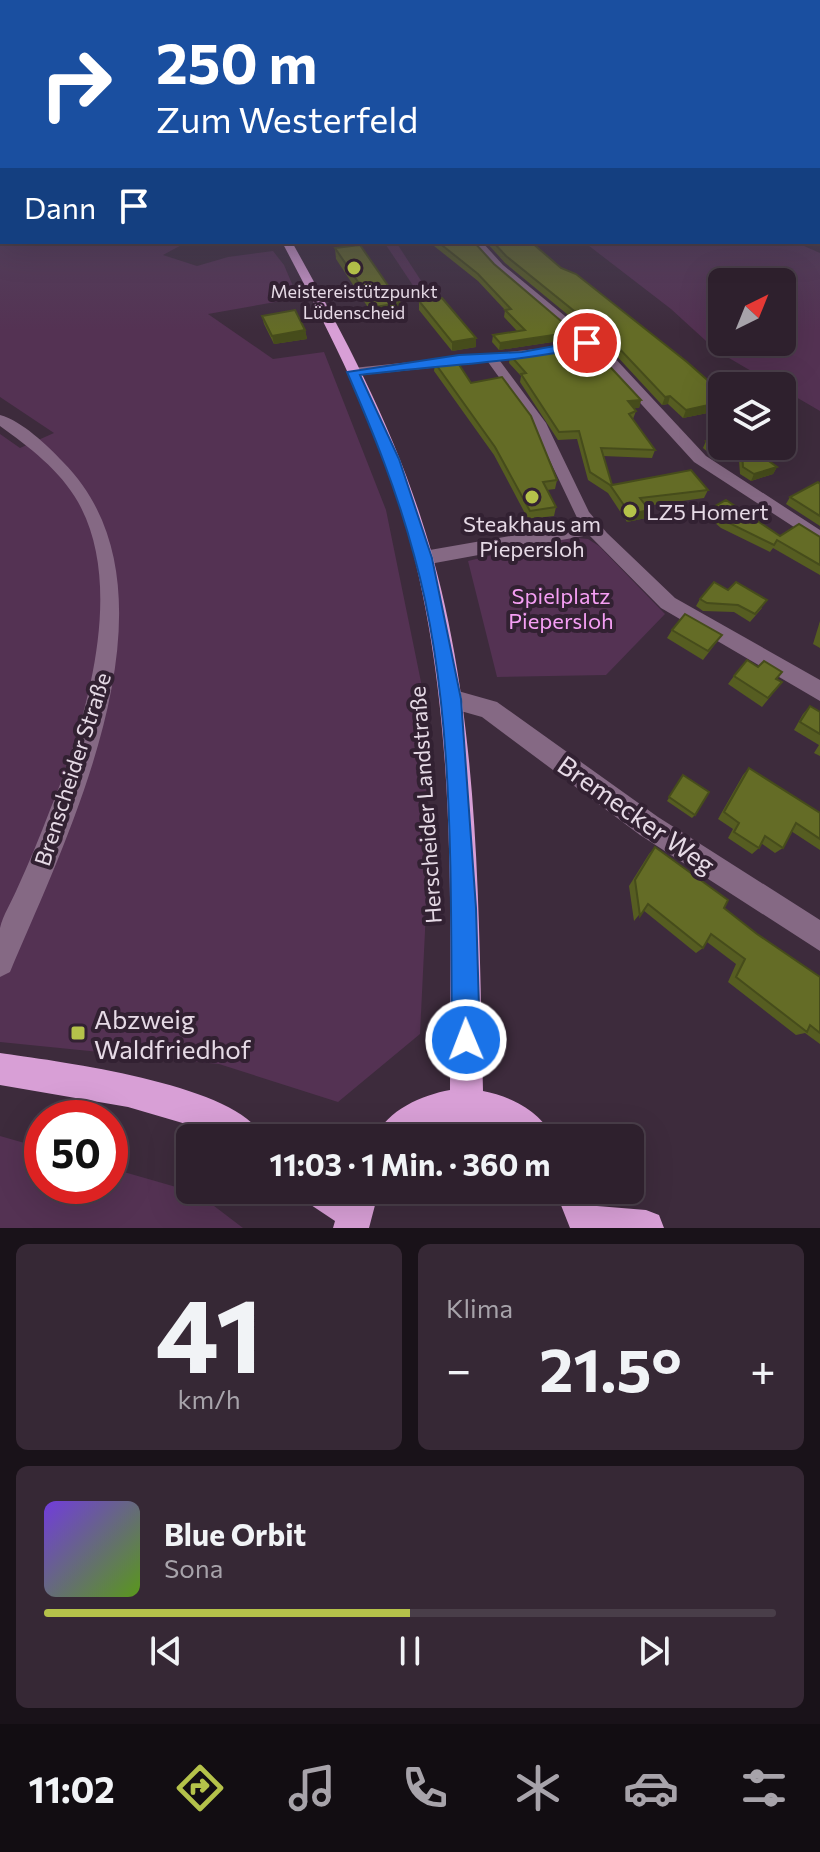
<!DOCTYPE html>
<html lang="de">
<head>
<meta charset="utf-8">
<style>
	body { margin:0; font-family:Commissioner,sans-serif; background:#362835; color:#f1f3f6; height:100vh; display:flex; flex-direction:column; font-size:30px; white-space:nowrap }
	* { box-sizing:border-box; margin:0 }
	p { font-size:26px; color:#a7a3aa }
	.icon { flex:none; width:44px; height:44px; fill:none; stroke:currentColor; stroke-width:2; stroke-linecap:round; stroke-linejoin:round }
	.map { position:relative; height:1228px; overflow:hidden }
	.drawer { display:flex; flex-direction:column; gap:16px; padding:16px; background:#191219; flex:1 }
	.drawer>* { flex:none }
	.guide { position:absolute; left:0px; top:0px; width:820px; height:244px; box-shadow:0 8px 32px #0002,0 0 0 2px #493e49; background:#1a4fa0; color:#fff; overflow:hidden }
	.needle { width:52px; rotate:43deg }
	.controls { position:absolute; left:708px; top:268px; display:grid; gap:16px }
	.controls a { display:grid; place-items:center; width:88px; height:88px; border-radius:12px; background:#2e202d; box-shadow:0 8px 32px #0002,0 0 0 2px #493e49; font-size:40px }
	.speed { position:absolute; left:24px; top:1100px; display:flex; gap:16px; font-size:40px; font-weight:700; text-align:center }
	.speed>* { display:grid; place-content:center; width:104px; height:104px; border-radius:50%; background:#2e202d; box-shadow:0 8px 32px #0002,0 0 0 2px #493e49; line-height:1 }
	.speed .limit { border:12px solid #d22; background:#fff; color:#111 }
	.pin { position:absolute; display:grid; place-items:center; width:68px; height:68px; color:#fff; margin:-34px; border:4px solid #fff; border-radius:50%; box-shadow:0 2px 8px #0007 }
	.me { position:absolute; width:88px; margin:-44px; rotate:359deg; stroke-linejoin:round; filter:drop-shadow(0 0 6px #0008) }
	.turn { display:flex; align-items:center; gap:28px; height:168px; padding:0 24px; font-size:36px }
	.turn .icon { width:104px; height:104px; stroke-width:2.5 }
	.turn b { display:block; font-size:56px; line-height:68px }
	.then { display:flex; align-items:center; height:76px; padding:0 24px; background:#0003; gap:16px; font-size:30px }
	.big { font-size:60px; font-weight:700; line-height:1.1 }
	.drawer .card { flex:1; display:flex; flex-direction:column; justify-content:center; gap:12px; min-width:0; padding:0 28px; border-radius:12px; background:#362835 }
	.drawer .dial { align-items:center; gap:0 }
	.dial b { font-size:104px; line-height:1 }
	.song { display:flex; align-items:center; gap:24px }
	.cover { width:96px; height:96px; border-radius:12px; background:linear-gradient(135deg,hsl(260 70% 55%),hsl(90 70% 35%)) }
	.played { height:8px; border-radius:4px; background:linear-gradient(90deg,#b5c24a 50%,#493e49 50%) }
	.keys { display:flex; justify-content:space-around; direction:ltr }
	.heat { display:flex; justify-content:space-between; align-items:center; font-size:44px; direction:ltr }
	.drawer .tiles { flex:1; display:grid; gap:16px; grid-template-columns:1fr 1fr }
	.card:last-child { grid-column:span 2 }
	.trip { position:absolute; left:176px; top:1124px; width:468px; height:80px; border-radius:12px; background:#2e202d; box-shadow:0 8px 32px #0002,0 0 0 2px #493e49; font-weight:700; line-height:80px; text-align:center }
	.tab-bar { display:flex; height:128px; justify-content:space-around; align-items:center; background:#120d12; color:#a7a3aa }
	.tab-bar .icon { width:56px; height:56px }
	.tab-bar .current { color:#b5c24a }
	.tab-bar b { font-size:36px; color:#f1f3f6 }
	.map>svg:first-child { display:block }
	.green { fill:#543253; fill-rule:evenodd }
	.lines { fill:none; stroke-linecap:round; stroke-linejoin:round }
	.minor { fill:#856984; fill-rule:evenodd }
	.major { fill:#d89fd6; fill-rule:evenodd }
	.wall { fill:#565d21 }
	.shaded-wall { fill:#464c1b }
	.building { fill:#646c26; stroke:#464c1b; stroke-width:2 }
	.route { fill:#1a73e8; stroke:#114b97; stroke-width:2 }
	.poi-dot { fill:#b5c24a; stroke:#322132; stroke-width:3 }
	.labels { text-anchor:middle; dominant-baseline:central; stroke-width:8; stroke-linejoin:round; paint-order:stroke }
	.far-poi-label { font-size:18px; fill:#e6dae6; stroke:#322132 }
	.poi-label { font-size:22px; fill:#e6dae6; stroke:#322132; text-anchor:start }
	.park-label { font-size:22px; fill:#f59ff4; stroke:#322132 }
	.street-label { font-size:22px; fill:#e6dae6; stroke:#322132 }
	.near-street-label { font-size:26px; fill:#e6dae6; stroke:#322132 }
	.near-poi-label { font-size:26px; fill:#e6dae6; stroke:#322132; text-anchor:start }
</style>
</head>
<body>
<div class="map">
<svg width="820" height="1228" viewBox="0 0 820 1228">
	<rect width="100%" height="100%" fill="#3d2b3c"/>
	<g class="green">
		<polygon points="0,158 2,242 187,242 163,255 197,266 228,257 273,251 284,265 298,298 208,314 273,359 324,352 386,510 421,682 429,849 420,1034 338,1102 219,1064 0,1042 0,434 20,448 54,433 0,397"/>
		<polygon points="384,242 396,242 427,290 418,293"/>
		<path d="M584,242H795L820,253V411L717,351L671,309ZM722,282H782V342H722Z"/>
		<polygon points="566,537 588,539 599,546 665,614 606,675 497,677 468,561"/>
		<polygon points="0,1136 42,1148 42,1186 110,1186 110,1168 197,1193 243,1228 0,1228"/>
	</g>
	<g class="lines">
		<g class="minor">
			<polygon points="472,242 482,242 503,265 611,354 706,456 820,530 820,544 694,462 601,360 495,269"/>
			<polygon points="536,349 541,350 541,356 500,361 546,423 589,512 607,533 675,598 820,680 820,701 661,608 589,535 424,565 417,563 415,558 417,553 424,551 580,524 532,423 488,362 353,376 346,372 353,368"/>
			<path d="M0,415C22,421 47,445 63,462C191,591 68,834 10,972L0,977C0,962 0,942 0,928C3,915 12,901 17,889C29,863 40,836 50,810C85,724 127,589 78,502C60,470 29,447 0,426Z"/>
			<polygon points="451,689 497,702 658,817 820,920 820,951 640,835 482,717 443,706 440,699 443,692"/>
		</g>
		<g class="major">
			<path d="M282,242H292C341,330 389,419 420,515C481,699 478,900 483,1091C510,1096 542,1112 553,1138H510L492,1126L461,1122L435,1128L418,1138H375C387,1110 422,1095 450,1090C450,900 458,703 404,519C376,422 329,331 282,242Z"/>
			<path d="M0,1053C55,1061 241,1084 263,1138H214L186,1124L128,1107L0,1085Z"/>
			<polygon points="303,1190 379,1190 369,1228 333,1228 335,1221 308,1203"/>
			<polygon points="555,1190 591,1190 597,1206 646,1210 659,1215 664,1228 570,1228"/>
		</g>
	</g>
	<g class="wall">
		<polygon points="429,242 474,242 494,264 574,332 572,339 499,350 492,342 493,335 517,331 504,317 505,310 478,281"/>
		<polygon points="486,242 531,242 722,410 683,418 668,404 662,405 613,352 505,263"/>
		<polygon points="335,248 400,314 375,318 336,259"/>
		<polygon points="419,301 476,338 476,347 452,351 419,310"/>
		<polygon points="262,316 305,330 307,339 274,344 264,324"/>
		<polygon points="510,355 641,400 639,408 634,408 636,411 633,419 655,450 652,458 603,456 612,485 708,490 704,498 646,506 649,510 646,518 627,522 608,493 588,480 577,439 558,440 520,382 521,376 509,363"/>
		<polygon points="435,363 471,383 557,480 555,489 547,490 556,507 554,516 528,519 494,455 434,371"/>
		<polygon points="722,436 777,467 773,474 751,481 740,474 739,460 717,460 703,448 706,441"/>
		<polygon points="820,484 820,526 786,504 790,497"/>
		<polygon points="710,509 780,536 820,537 820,575 773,548 770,552 721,528 707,516"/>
		<polygon points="728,590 762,608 750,622 734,612 703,611 696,606 700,599"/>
		<polygon points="820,621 820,648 813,644"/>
		<polygon points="672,630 722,635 703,660 667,638"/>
		<polygon points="758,667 782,682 762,707 728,684 734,676"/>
		<polygon points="810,706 820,712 820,756 814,753 819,745 794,730 803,714"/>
		<polygon points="749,768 820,813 820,850 791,831 783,848 775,853 761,843 759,848 752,854 728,838 733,829 718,819 743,775"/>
		<polygon points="683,775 695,815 692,818 667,801"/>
		<polygon points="655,847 724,908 757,934 820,977 820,1044 805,1033 796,1035 728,982 736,964 707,942 703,948 696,953 643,910 634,921 629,886 649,854"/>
	</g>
	<g class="shaded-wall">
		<polygon points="400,303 400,314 375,318 375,307"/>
		<polygon points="305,330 307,339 274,344 272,336"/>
		<polygon points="574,332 572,339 499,350 500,343"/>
		<polygon points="476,338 476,347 452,351 452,342"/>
		<polygon points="670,396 668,404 662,405 665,397"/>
		<polygon points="722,397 722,410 683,418 686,410"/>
		<polygon points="641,400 639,408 626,409 628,401"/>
		<polygon points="777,467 773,474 751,481 754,474"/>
		<polygon points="649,510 646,518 627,522 630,514"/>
	</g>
	<g class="building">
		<polygon points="438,242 474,242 494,264 574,332 500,343 493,335 525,330 505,310 511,309 478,274"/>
		<polygon points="493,242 531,242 561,268 576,274 687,362 722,393 722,397 719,397 722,399 722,402 686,410 670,396 665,397 615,344 506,256"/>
		<polygon points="360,245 400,303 375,307 335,248"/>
		<polygon points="442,298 476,338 452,342 419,301"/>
		<polygon points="295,310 305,330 272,336 262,316"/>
		<polygon points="587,342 641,400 628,401 636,411 629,414 655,450 601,448 612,485 691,470 708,490 640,498 649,510 630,514 610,485 590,472 579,431 559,432 521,374 526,373 510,355"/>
		<polygon points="456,360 471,383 502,377 531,416 557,480 543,482 556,507 530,511 495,447 435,363"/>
		<polygon points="722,436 722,446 748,446 777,467 754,474 743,467 742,453 721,452 706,441"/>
		<polygon points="818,482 820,484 820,516 790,497"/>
		<polygon points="726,500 780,536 799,524 820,537 820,565 777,540 774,545 725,521 710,509"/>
		<polygon points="714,582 728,590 736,582 767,600 755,614 738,605 707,603 700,599"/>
		<polygon points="685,614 722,635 708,651 672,630"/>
		<polygon points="747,660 758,667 764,661 782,672 776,679 782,682 768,698 734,676"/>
		<polygon points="810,706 820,712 820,734 800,722"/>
		<polygon points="749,768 820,813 820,839 796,823 783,848 765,836 759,848 734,832 739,823 724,812"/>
		<polygon points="683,775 709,792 695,815 669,797"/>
		<polygon points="655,847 728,900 724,908 757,934 820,977 820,1033 810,1025 807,1032 736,977 745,959 711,934 703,948 648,904 640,916 635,880"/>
	</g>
	<linearGradient id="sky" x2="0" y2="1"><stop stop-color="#221821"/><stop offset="0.48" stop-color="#514a61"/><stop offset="1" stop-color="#514a61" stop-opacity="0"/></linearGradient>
	<rect width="820" height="330" fill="url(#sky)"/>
	<path class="route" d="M587,340L591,346C516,363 437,365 360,375L399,459L432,558L461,699L476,908L480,1040L476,1050L466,1054L456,1050L452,1040C450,884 456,705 414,555C397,491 373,432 347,372L459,355L522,352Z"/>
	<g class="poi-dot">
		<circle cx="354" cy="268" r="8"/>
		<circle cx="532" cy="497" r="8"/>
		<circle cx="630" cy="511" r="8"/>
		<rect x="70" y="1025" width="16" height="16" rx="4"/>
	</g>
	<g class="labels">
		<g class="far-poi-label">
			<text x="354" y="291">Meistereistützpunkt<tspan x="354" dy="21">Lüdenscheid</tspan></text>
		</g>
		<g class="poi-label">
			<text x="646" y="511">LZ5 Homert</text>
			<text x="532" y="523" text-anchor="middle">Steakhaus am<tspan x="532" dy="25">Piepersloh</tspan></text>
		</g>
		<g class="park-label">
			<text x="561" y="595">Spielplatz<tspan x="561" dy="25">Piepersloh</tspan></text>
		</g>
		<g class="street-label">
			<text transform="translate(72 769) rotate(-72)">Brenscheider Straße</text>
			<text transform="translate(425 805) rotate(-94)">Herscheider Landstraße</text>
		</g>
		<g class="near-street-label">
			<text transform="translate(637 814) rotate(35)">Bremecker Weg</text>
		</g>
		<g class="near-poi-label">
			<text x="94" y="1018">Abzweig<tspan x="94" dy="30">Waldfriedhof</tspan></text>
		</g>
	</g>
</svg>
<div class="controls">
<a><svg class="needle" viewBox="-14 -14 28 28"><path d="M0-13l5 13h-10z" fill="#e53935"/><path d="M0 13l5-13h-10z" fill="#a7a3aa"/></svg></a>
<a><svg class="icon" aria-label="layers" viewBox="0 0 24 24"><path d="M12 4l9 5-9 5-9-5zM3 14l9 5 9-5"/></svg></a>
</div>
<div class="speed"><div class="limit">50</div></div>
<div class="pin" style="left:587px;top:343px;background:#d93025"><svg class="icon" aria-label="arrive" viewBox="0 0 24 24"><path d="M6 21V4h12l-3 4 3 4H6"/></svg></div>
<svg class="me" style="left:466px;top:1040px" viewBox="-20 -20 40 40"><circle r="17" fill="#1a73e8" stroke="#fff" stroke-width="3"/><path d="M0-11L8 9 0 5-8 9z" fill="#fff"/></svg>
<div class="trip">11:03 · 1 Min. · 360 m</div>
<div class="guide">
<div class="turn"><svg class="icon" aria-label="right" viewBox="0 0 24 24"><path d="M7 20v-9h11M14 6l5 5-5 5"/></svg><div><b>250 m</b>Zum Westerfeld</div></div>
<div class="then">Dann<svg class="icon" aria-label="arrive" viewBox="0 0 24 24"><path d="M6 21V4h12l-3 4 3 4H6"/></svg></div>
</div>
</div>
<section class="drawer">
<div class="tiles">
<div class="card dial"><b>41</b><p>km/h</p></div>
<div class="card"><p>Klima</p>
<div class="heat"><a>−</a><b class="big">21.5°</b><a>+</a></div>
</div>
<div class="card">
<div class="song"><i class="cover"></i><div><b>Blue Orbit</b><p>Sona</p></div></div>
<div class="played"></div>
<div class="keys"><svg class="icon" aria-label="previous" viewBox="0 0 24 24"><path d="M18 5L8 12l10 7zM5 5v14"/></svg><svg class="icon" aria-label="pause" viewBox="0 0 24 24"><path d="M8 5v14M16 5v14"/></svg><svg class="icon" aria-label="next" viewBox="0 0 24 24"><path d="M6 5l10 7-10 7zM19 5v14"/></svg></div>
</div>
</div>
</section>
<nav class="tab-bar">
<b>11:02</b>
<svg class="icon current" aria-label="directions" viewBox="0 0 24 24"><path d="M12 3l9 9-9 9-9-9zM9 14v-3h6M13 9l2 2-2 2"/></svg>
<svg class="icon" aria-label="music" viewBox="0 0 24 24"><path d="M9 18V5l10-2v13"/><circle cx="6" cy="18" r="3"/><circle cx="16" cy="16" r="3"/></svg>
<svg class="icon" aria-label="phone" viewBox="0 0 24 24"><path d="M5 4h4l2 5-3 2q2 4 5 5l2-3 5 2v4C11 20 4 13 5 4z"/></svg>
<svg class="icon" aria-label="climate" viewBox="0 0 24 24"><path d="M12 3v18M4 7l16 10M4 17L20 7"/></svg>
<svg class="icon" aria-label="car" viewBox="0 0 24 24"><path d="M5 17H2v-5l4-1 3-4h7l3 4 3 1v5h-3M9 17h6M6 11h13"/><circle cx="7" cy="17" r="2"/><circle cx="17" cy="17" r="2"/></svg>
<svg class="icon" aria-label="filters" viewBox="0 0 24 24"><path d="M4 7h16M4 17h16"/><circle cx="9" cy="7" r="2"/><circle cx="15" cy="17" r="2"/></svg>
</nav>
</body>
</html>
